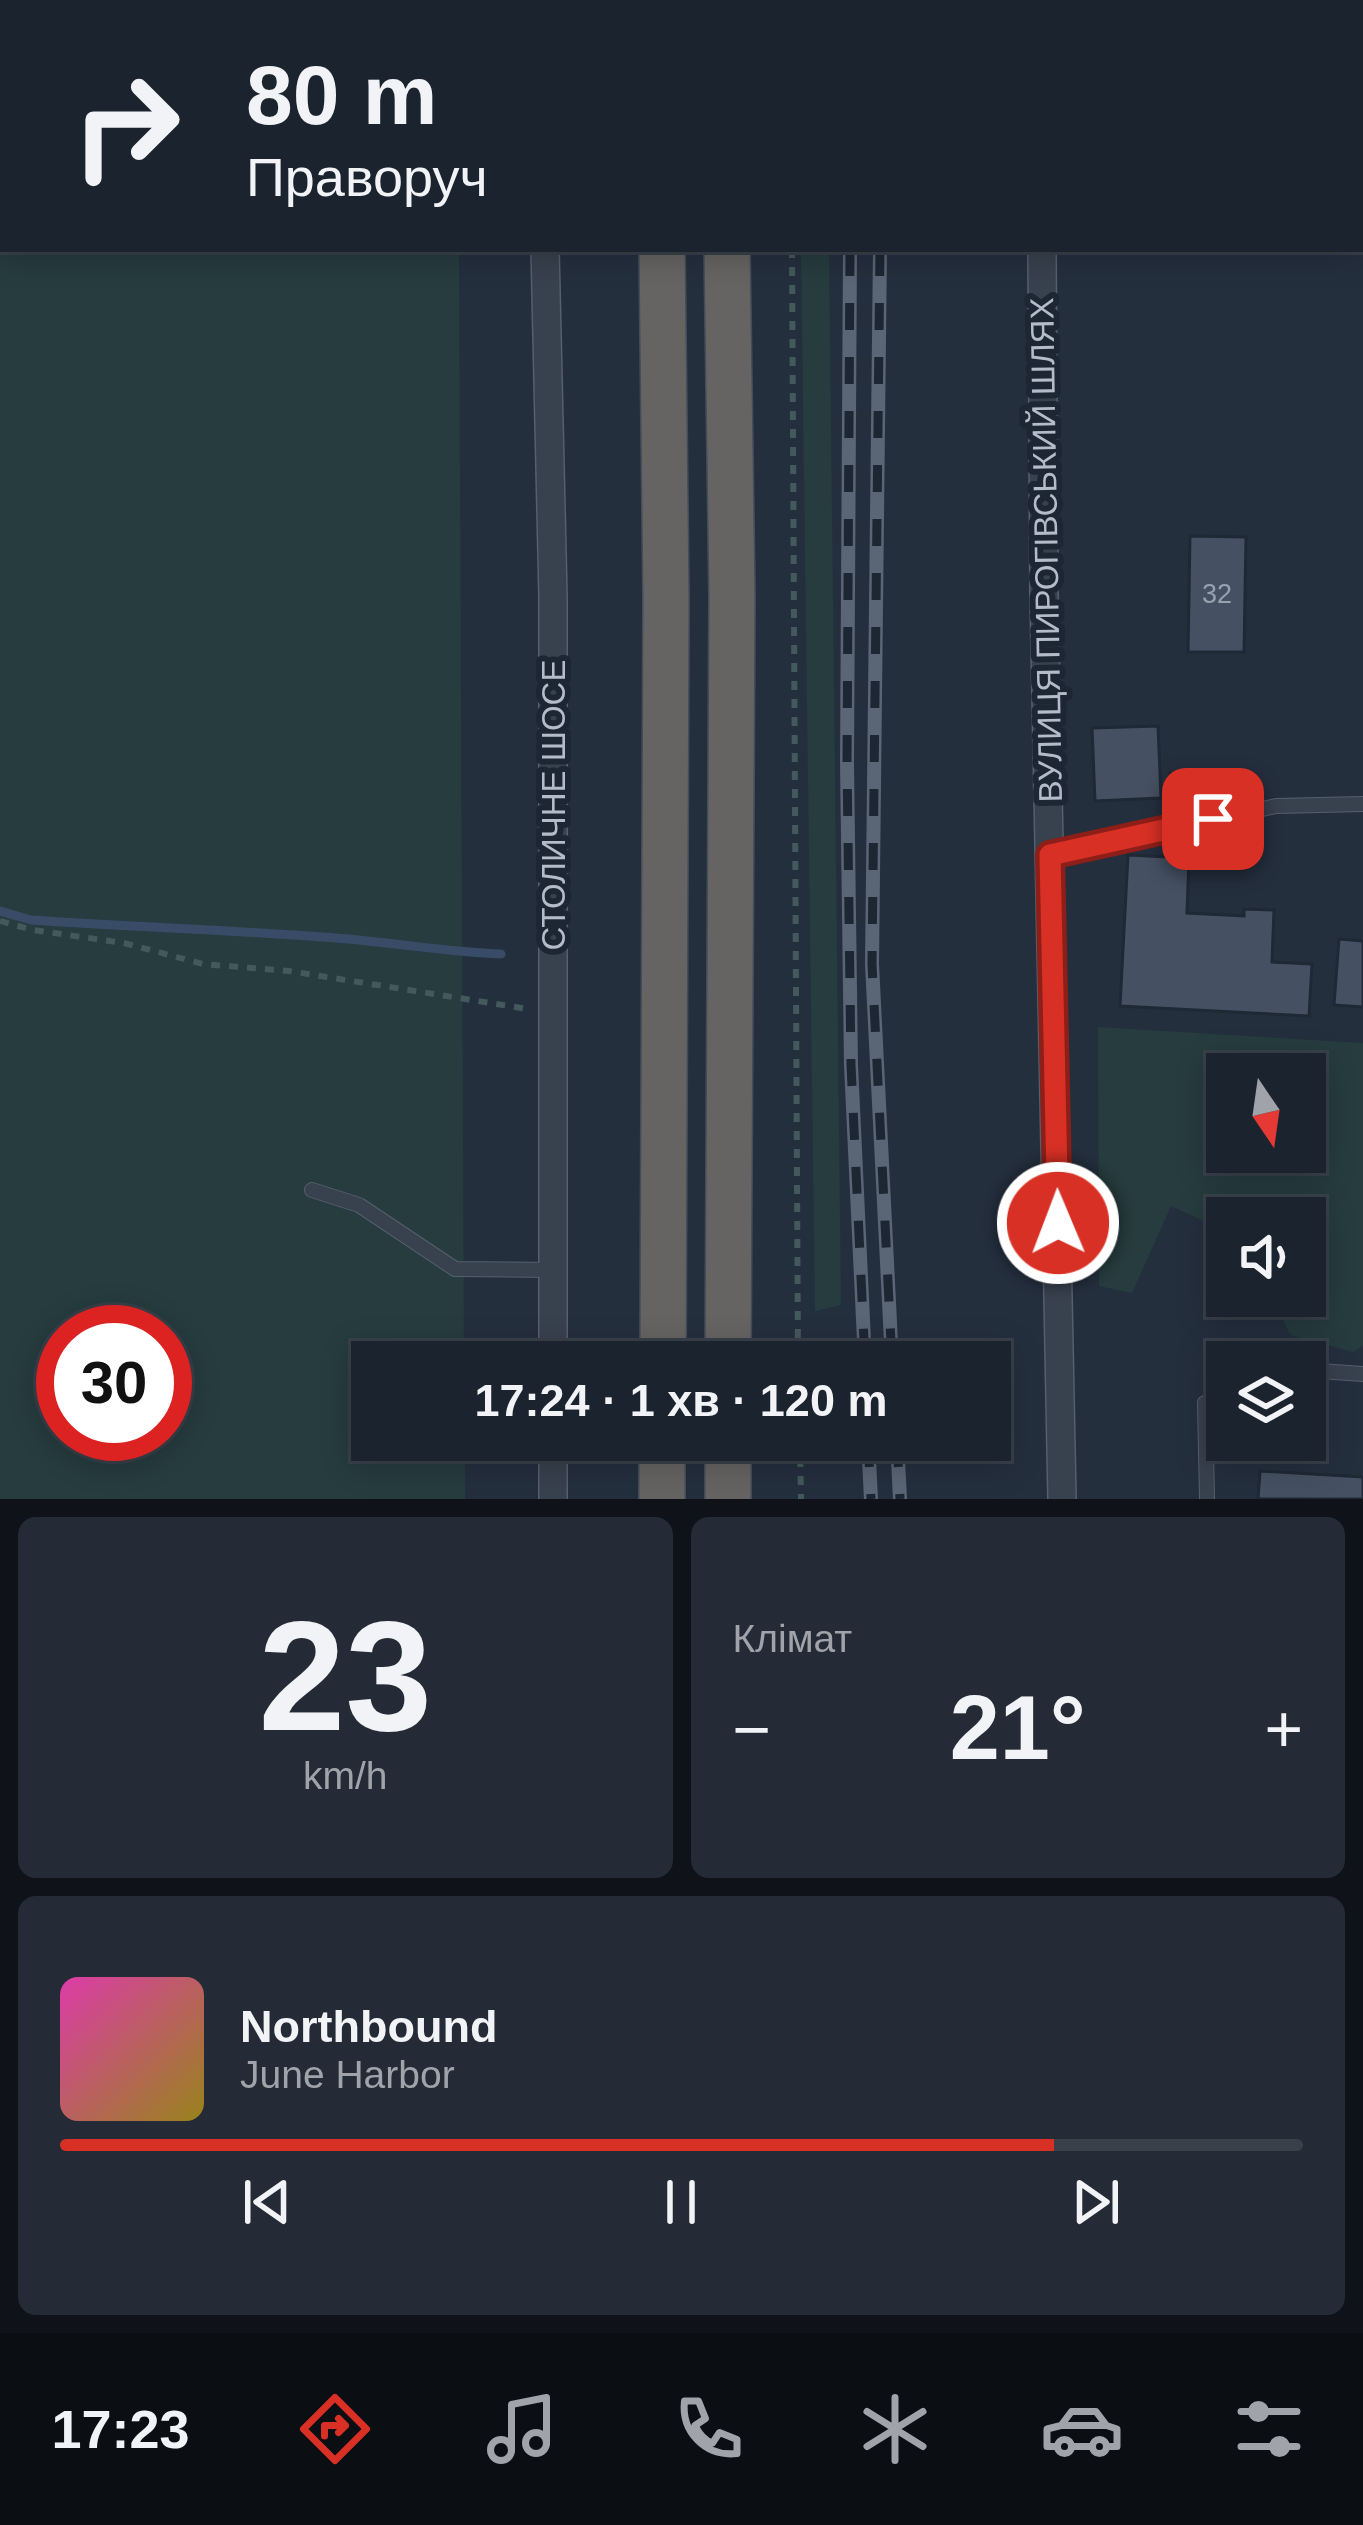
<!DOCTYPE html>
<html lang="uk">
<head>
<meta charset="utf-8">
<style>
	body { margin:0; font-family:Helvetica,sans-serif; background:#242b36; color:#f1f3f6; height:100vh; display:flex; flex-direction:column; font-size:45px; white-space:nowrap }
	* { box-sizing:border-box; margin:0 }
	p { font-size:39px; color:#a0a4aa }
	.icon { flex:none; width:66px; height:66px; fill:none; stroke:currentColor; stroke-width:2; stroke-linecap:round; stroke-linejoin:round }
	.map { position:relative; height:1499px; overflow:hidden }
	.details { display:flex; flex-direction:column; gap:18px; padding:18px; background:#0f1319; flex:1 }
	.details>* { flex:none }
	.top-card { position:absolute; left:0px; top:0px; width:1365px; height:252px; box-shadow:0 6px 30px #0003,0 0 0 3px #39404a; background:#1b232e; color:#f1f3f6; overflow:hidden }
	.needle { width:78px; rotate:167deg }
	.tools { position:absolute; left:1206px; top:1053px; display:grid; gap:24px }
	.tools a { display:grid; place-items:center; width:120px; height:120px; border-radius:0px; background:#1b232e; box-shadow:0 6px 30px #0003,0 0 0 3px #39404a; font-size:60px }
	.speed { position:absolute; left:36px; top:1305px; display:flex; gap:24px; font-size:60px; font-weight:700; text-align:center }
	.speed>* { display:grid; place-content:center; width:156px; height:156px; border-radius:50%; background:#1b232e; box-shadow:0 6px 30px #0003,0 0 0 3px #39404a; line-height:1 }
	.speed .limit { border:18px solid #d22; background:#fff; color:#111 }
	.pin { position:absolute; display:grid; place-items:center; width:102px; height:102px; color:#fff; margin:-51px; border-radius:24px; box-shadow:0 6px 18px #0006 }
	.me { position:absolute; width:132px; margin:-66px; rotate:359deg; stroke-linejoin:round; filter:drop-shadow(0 0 9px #0008) }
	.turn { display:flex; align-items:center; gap:42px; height:252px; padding:0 48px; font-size:54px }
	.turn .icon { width:156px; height:156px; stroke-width:2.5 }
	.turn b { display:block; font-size:84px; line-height:102px }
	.big { font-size:90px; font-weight:600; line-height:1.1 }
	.details .card { flex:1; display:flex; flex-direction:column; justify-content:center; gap:18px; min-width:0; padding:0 42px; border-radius:18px; background:#242b36 }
	.details .dial { align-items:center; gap:0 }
	.dial b { font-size:156px; line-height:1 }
	.song { display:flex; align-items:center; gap:36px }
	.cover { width:144px; height:144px; border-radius:18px; background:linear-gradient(135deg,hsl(320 70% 55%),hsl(50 70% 35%)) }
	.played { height:12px; border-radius:6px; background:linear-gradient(90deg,#d93025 80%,#39404a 80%) }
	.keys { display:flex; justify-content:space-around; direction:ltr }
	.heat { display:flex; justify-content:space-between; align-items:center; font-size:66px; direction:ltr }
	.details .tiles { flex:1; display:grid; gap:18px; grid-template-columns:1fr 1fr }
	.card:last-child { grid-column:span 2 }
	.trip { position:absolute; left:351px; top:1341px; width:660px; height:120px; border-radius:0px; background:#1b232e; box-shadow:0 6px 30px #0003,0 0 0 3px #39404a; font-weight:600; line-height:120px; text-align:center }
	.tab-bar { display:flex; height:192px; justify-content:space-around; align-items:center; background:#0b0e12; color:#a0a4aa }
	.tab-bar .icon { width:84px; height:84px }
	.tab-bar .current { color:#d93025 }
	.tab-bar b { font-size:54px; color:#f1f3f6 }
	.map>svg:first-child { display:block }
	.green { fill:#263c3f; fill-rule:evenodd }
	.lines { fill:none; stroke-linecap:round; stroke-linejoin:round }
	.stream { stroke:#394c67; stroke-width:9 }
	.building { fill:#455162; stroke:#1f2835; stroke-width:3 }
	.service-casing { stroke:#565f6c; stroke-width:16 }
	.minor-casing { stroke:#565f6c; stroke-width:30 }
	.trunk-casing { stroke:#434c59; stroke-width:48 }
	.path { stroke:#44595c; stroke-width:6; stroke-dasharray:9 9; stroke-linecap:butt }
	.service { stroke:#38414e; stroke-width:14 }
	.minor { stroke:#38414e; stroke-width:27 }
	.trunk { stroke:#656462; stroke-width:45 }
	.rail-casing { stroke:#5a6575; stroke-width:14 }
	.rail { stroke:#1d2633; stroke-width:9; stroke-dasharray:27; stroke-linecap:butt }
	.route-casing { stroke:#8d1f18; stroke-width:30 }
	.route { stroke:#d93025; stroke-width:21 }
	.labels { text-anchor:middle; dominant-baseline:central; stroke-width:12; stroke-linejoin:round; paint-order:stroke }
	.number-label { font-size:27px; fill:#98a1af }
	.street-label { font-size:33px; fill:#b4bcc9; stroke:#1d2633 }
</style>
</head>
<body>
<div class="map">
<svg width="1363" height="1499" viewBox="0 0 1363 1499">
	<rect width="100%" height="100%" fill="#242f3e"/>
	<g class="green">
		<path d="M0,0H458L3,3V249H459L464,1362H372V1440H465V1499H0ZM63,1332H165V1434H63Z"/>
		<polygon points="801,249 829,249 841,1305 815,1311"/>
		<path d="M1098,1027L1363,1043V1346L1353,1352L1290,1335L1272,1296H1305V1218H1227V1232L1171,1206L1132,1293L1099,1286ZM1227,1074H1305V1152H1227Z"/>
	</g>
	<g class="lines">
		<path class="stream" d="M0,911L31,920C133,927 234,930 335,938C391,942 445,952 501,954"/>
	</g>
	<g class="building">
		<polygon points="1190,536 1246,537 1244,652 1188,652"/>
		<polygon points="1158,726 1161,798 1095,801 1092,728"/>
		<polygon points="1170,773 1209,774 1208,805 1169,804"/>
		<polygon points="1128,855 1189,858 1187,913 1244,916 1244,909 1274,910 1272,962 1312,964 1309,1016 1120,1006"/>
		<polygon points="1339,939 1363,941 1363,1007 1334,1005"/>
		<polygon points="1260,1471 1363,1477 1363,1499 1258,1499"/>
	</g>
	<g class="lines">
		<g class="service-casing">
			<g id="service">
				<polyline points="1362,65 1363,65"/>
				<polyline points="1050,855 1276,806 1363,804"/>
				<polyline points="312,1190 359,1205 455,1269 553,1270"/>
				<polyline points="1305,1370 1363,1374"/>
				<polyline points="1207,1499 1205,1403 1227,1394"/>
			</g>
		</g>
		<g class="minor-casing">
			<g id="minor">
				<polyline points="539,0 539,3"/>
				<polyline points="1041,0 1041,3"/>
				<polyline points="545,249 553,597 553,1362"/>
				<polyline points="1042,249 1044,593 1062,1499"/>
				<polyline points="553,1499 553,1440"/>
			</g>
		</g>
		<g class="trunk-casing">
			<g id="trunk">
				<polyline points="655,0 655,3"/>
				<polyline points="721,0 721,3"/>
				<polyline points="662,249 666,598 663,1362"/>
				<polyline points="727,249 732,596 728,1362"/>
				<polyline points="662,1499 662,1440"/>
				<polyline points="728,1499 728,1440"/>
			</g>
		</g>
		<g class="path">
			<polyline points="787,0 787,3"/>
			<polyline points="792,249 798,1362"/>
			<polyline points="0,921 33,930 124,943 203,964 289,971 528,1009"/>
			<polyline points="800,1440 801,1499"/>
		</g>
		<use href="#service" class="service"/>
		<use href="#minor" class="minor"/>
		<use href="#trunk" class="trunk"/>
		<g class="rail-casing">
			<g id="rail">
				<polyline points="851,3 851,0"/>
				<polyline points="880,3 880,0"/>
				<polyline points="850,249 847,763 851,1065 865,1362"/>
				<polyline points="880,249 872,964 892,1362"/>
				<polyline points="868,1440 871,1499"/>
				<polyline points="897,1440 900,1499"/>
			</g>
		</g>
		<use href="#rail" class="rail"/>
	</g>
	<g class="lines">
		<g class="route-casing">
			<polyline id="route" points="1058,1223 1050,855 1213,819"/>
		</g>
		<use href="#route" class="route"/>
	</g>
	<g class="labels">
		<g class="number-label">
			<text x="1217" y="594">32</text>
		</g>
		<g class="street-label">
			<text transform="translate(1046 550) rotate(-91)">ВУЛИЦЯ ПИРОГІВСЬКИЙ ШЛЯХ</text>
			<text transform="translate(553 805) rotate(-90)">СТОЛИЧНЕ ШОСЕ</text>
		</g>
	</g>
</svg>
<div class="tools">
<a><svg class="needle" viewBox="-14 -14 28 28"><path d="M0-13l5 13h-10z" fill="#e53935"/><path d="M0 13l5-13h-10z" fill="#a0a4aa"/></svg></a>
<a><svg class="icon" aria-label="sound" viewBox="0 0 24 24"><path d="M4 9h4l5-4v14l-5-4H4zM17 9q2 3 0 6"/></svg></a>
<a><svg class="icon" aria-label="layers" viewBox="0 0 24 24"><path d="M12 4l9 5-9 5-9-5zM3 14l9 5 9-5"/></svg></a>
</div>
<div class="speed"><div class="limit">30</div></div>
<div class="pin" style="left:1213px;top:819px;background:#d93025"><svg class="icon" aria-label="arrive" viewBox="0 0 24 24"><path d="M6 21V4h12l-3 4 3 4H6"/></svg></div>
<svg class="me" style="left:1058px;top:1223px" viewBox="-20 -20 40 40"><circle r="17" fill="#d93025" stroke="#fff" stroke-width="3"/><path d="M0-11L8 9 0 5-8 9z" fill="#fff"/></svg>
<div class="trip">17:24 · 1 хв · 120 m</div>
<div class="top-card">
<div class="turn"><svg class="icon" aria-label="right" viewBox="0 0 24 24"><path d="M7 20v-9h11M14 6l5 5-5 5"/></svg><div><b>80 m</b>Праворуч</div></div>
</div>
</div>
<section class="details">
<div class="tiles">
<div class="card dial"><b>23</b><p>km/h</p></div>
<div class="card"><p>Клімат</p>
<div class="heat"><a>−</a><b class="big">21°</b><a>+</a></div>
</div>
<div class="card">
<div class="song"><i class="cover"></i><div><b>Northbound</b><p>June Harbor</p></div></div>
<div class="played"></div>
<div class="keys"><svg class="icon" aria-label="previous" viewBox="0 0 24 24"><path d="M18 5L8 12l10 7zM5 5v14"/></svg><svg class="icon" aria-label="pause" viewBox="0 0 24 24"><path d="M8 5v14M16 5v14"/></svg><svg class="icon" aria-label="next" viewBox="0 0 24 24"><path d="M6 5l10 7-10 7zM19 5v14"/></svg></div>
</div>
</div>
</section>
<nav class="tab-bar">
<b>17:23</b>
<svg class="icon current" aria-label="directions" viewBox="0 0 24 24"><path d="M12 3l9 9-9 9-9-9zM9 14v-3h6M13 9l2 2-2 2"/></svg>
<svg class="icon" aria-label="music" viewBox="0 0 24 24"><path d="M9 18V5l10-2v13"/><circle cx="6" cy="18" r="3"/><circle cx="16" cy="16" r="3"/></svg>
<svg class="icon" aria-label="phone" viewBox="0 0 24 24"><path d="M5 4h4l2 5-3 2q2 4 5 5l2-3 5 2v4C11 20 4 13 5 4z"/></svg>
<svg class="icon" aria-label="climate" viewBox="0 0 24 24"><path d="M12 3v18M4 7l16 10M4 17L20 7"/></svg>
<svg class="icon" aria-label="car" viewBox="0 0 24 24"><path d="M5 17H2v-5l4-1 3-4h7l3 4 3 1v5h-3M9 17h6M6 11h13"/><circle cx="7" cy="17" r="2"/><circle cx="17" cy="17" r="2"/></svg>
<svg class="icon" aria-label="filters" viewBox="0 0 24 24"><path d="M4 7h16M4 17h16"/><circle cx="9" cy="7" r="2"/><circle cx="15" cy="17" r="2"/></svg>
</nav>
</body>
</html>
